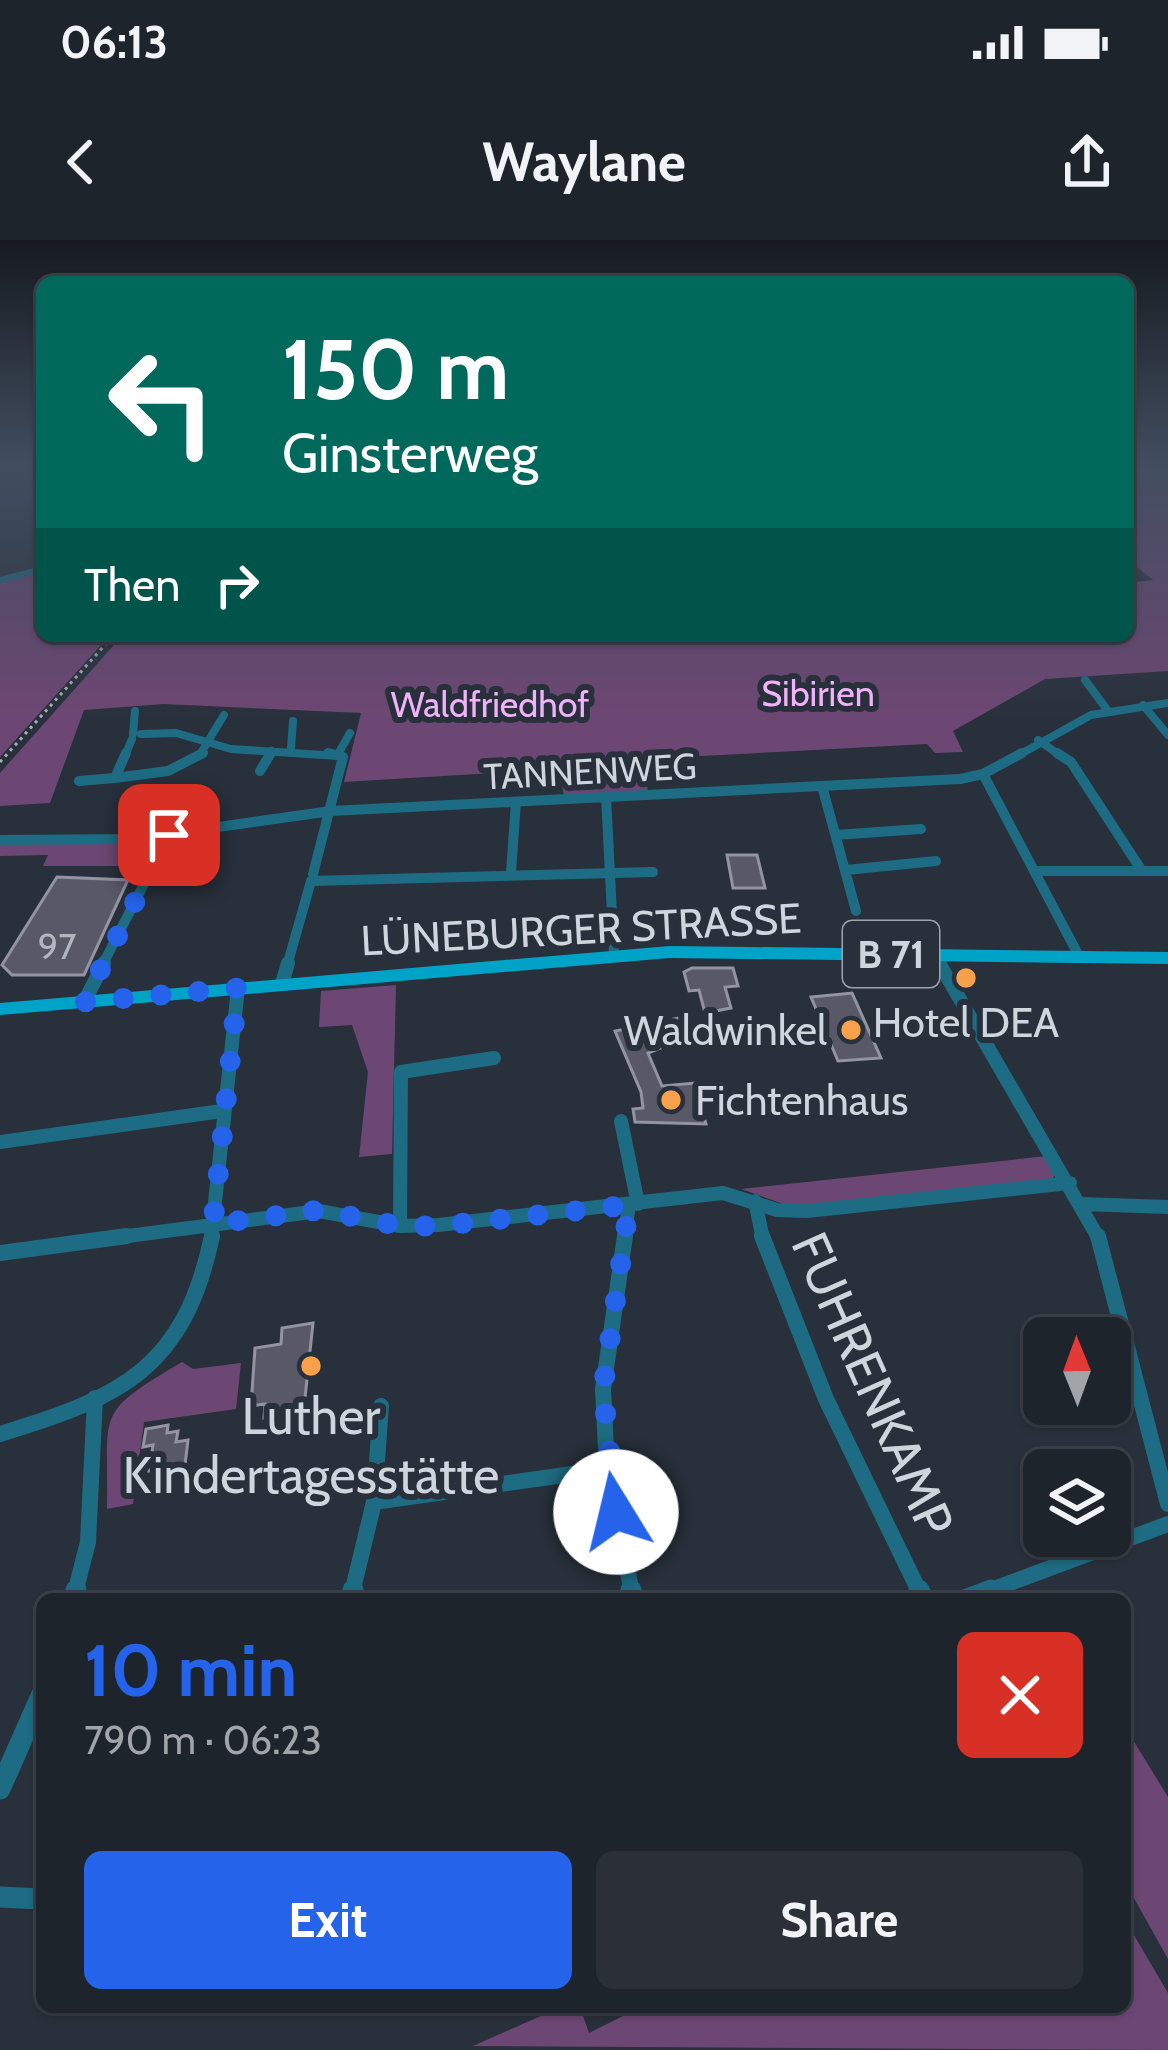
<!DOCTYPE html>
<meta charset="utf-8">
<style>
:root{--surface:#1e242c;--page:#2b3038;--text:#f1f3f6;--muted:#a1a4a9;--line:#3c4148;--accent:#2563eb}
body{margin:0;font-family:Cabin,sans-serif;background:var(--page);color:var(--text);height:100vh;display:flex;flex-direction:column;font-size:45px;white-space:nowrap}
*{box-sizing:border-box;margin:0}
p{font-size:39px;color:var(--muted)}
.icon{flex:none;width:66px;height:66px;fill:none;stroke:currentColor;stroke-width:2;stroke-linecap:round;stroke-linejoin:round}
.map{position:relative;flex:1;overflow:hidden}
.side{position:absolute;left:36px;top:1353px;width:1095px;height:420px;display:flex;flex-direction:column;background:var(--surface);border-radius:18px;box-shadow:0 3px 9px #0004,0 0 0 3px var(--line)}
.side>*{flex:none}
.hud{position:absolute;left:36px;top:36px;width:1098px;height:366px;border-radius:18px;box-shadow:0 3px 9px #0004,0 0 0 3px var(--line);background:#00695c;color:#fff;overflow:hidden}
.needle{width:78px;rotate:359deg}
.fabs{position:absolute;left:1023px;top:1077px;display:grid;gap:24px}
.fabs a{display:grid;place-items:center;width:108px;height:108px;border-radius:18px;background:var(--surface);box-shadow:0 3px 9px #0004,0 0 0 3px var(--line);font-size:60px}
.pin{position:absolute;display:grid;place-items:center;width:102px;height:102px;color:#fff;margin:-51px;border-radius:24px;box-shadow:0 6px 18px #0006}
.me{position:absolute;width:132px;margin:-66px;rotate:351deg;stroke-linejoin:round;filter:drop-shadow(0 0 9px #0008)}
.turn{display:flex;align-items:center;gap:42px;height:252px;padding:0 48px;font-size:54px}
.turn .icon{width:156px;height:156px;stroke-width:2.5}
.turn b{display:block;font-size:84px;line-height:102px}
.then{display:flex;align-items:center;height:114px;padding:0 48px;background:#0003;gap:24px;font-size:45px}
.round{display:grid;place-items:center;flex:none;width:126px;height:126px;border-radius:18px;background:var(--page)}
.headline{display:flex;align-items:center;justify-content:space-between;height:204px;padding:0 48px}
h1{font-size:72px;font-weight:700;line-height:90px;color:var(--accent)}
.button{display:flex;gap:24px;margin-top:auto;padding:24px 48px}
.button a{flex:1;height:138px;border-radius:18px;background:var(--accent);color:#fff;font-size:48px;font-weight:700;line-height:138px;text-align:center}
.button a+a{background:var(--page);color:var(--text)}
.status{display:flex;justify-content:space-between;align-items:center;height:84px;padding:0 60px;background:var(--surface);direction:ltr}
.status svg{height:33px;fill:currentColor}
header{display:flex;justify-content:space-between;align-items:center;height:156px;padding:0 48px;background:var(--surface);font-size:54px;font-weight:700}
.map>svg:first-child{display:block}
.green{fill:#6d4773}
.building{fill:#595866;stroke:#9493a2;stroke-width:3}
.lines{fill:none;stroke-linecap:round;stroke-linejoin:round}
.street-far5{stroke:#1d6c83;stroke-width:6}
.street-far4{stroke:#1d6c83;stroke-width:8}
.street-far3{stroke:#1d6c83;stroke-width:10}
.street-far2{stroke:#1d6c83;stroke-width:14}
.street-far1{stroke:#1d6c83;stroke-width:16}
.street{stroke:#1d6c83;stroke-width:21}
.primary{fill:#00a3c8;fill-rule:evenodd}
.rail{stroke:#a8aeb6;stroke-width:3;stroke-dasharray:3 4.5;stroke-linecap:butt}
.route{stroke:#2563eb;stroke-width:21;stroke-dasharray:0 37.8}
.poi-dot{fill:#f8a04b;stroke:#28303b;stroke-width:4.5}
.labels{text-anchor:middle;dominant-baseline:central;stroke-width:12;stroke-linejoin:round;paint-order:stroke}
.far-park-label{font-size:36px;fill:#f2b2fb;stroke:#28303b}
.far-street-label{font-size:36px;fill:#cfd5dc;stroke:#28303b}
.number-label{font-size:36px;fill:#b2b6be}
.shield{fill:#28303b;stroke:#9da4ac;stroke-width:3}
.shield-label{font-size:39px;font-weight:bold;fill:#cfd5dc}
.street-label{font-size:42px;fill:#cfd5dc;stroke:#28303b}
.poi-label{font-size:42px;fill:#cfd5dc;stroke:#28303b}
.near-street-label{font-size:51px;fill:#cfd5dc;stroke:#28303b}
.near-poi-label{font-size:51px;fill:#cfd5dc;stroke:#28303b}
</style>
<div class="status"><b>06:13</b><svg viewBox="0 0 49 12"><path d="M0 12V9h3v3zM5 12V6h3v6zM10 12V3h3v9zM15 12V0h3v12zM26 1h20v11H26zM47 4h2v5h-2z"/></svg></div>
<header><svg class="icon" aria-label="back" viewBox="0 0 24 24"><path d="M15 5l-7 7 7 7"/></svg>Waylane<svg class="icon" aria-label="share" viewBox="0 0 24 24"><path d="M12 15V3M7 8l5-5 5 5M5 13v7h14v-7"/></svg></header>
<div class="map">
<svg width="1168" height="1810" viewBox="0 0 1168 1810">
<rect width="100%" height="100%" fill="#28303b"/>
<path class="green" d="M1128,226H1168V431L1045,439L953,491L963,512L935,513L927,504L644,519L648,552L564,556L559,529L344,542L361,473L163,464L84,470L50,563L0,566V533L122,396H1128V343L1153,340L1128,320Z
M42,331V396H109L0,517V343Z
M0,603L156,604L144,626H43L48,615L0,616Z
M396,745L392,914L359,917L368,832L352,785L319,787L321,751Z
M1047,916L1056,931L1053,939L795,968L741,949Z
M182,1122L193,1129L241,1123L236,1169L144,1182L133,1264L107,1269C109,1169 93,1175 182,1122Z
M1125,1487L1168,1557V1719L1125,1642Z
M1125,1680L1168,1753V1810L473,1806L561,1767H580L589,1793L641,1767H1125Z"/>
<path class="building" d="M727,615H757L765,648H733Z
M57,637L128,640L84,735H12L2,725Z
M692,728H733L738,746L725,747L731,768L705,773L699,750L689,751L684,732Z
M852,753L881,818L838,821L811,757Z
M679,778L685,798L648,813L662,846L695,843L706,884L635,882L633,869L643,868L641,852L615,791Z
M313,1083L305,1158L297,1160V1173L264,1178L265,1164L251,1166L255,1108L281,1104L282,1088Z
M168,1185L167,1193L178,1191L176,1202L188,1200L185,1225L149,1231L153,1205L143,1207L146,1189Z"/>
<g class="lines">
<path class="street-far5" d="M0,340L42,329"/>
<path class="street-far4" d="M1085,440L1108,471
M1143,465L1168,495
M133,494L135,471
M141,494L176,493L231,509L339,516
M1038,500L1061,516
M291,508L293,481
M338,514L350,493
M125,516L132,499
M199,516L224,475
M269,516L272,511
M1017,516L1091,475L1168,463"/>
<path class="street-far3" d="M126,513L115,538L168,531L203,513
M1057,513L1071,522L1142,631
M260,531L271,513
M983,534L1080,718
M79,541L115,538
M822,546L856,671
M606,556L614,714
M836,595L921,589
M0,600L133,599L331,571L960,539L983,534L1022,513
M846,630L936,621
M1034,631H1168
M511,632L516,562
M313,634L343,517L328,513
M934,715L941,726
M102,726L169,595
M287,726L311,641L653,632"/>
<path class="street-far2" d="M939,723L1099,999
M282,744L288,723
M84,762L104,723
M621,881L638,964
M0,902L222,871
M755,961L763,999
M1081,964L1168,967
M400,986L401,832L494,818
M105,999L319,971L400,986L438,985L723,953L777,970L807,971L1070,943
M211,999L238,748
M624,999L629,965"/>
<path class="street-far1" d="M625,996L603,1149L607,1229L632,1353
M762,996L826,1159L920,1353
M1098,996L1168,1264
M0,1013L127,996
M0,1194C122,1157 184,1129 212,996
M374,1262L381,1166
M75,1353L88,1302L95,1158
M352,1353L374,1262L607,1229
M983,1353L1168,1284"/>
<path class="street" d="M631,1350L633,1359
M919,1350L923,1359
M74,1359L76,1350
M351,1359L353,1350
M967,1359L991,1350
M0,1549L42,1454
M0,1657L42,1659"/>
<path class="primary" d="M670,706L1168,712V724L670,718L0,775V763Z"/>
<path class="rail" d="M0,522L113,396"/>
</g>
<linearGradient id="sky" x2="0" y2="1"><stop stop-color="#161a20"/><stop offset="0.47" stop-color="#424e60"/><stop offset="1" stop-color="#424e60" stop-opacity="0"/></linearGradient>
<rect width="1168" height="480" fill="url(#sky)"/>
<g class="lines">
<path class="route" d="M169,595L84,762L238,748L213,984L319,970L400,986H438L629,965L603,1149L616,1272"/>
</g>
<g class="poi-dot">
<circle cx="966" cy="738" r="12"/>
<circle cx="851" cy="790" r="12"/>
<circle cx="671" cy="860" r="12"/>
<circle cx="311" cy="1126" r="12"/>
</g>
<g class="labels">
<g class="far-park-label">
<text x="818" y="453">Sibirien</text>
<text x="490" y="464">Waldfriedhof</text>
</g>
<g class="far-street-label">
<text transform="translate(590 531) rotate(-3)">TANNENWEG</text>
</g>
<g class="number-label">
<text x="57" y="706">97</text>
</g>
<rect class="shield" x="843" y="681" width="96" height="66" rx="9"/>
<g class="shield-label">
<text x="891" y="714">B 71</text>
</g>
<g class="street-label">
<text transform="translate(581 689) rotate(-3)">LÜNEBURGER STRASSE</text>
</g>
<g class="poi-label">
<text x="966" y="782">Hotel DEA</text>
<text x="827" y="790" text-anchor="end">Waldwinkel</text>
<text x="695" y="860" text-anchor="start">Fichtenhaus</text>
</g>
<g class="near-street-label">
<text transform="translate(873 1144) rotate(66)">FUHRENKAMP</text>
</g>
<g class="near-poi-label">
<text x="311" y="1176">Luther<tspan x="311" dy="59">Kindertagesstätte</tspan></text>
</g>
</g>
</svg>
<div class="fabs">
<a><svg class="needle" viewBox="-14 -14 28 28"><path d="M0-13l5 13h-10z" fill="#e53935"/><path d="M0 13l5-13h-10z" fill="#a1a4a9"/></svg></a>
<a><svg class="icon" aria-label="layers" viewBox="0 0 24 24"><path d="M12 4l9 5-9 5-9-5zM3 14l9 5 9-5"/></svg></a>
</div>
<div class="pin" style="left:169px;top:595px;background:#d93025"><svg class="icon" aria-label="arrive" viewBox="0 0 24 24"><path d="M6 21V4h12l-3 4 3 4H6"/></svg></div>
<svg class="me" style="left:616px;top:1272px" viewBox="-20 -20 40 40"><circle r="19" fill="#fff"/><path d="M0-13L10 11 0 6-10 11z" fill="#2563eb"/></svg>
<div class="hud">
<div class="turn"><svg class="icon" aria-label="left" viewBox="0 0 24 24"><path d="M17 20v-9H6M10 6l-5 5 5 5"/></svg><div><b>150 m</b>Ginsterweg</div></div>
<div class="then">Then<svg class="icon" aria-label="right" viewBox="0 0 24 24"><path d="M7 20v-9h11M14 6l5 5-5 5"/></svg></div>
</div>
<section class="side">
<div class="headline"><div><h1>10 min</h1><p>790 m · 06:23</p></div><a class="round" style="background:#d93025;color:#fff"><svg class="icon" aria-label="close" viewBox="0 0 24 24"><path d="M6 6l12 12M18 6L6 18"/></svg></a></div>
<div class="button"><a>Exit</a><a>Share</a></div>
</section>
</div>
